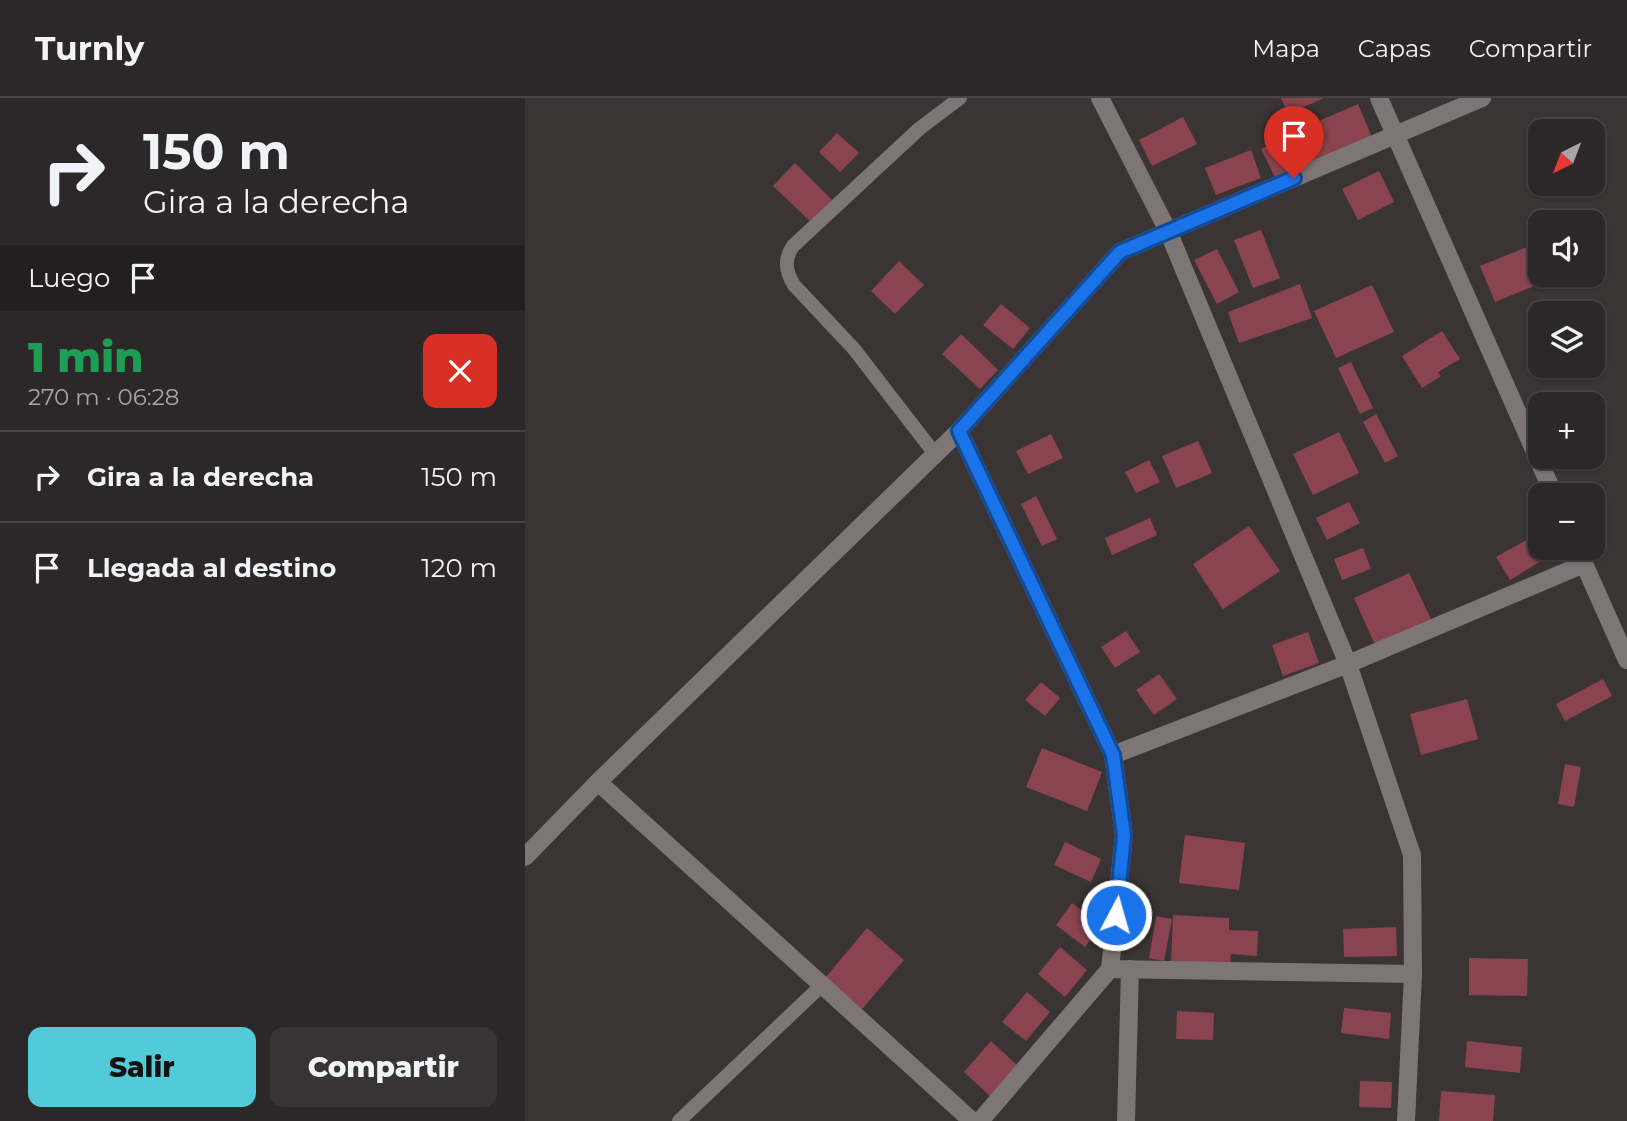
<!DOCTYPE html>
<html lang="es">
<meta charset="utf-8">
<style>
:root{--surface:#2c2728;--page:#383334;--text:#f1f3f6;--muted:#a6a5a8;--line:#484445;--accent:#52cbd8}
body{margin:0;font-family:Montserrat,sans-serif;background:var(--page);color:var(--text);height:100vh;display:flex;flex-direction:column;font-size:26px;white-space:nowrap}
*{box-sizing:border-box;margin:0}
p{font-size:23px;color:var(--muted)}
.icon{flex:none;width:38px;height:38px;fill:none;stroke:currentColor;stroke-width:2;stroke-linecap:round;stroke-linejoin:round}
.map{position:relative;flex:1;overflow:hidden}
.panel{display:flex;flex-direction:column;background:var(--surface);width:525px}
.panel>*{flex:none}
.guide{background:#2c2728;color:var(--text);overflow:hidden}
.needle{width:46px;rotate:222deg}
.buttons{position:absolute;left:1003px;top:21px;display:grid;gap:14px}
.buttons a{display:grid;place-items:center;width:77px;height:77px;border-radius:14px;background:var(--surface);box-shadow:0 2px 5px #0004,0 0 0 2px var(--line);font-size:35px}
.pin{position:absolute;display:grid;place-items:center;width:60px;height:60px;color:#fff;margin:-72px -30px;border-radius:50% 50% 50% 0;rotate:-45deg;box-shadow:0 0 7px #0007}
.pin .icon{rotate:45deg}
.me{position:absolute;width:77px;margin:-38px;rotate:6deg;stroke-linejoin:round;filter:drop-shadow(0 0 5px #0008)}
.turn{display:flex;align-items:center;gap:24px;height:147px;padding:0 28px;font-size:32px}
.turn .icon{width:91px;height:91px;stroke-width:2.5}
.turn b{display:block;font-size:49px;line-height:60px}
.then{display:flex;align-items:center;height:66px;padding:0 28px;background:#0003;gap:14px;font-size:26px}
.round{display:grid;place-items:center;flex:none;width:74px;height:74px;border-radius:14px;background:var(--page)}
.overview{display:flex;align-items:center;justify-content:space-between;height:119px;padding:0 28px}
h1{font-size:42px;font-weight:800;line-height:52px;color:#1e9e55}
.cta{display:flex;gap:14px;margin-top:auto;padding:14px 28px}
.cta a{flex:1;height:80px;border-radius:14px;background:var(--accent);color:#111;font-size:28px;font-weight:800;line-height:80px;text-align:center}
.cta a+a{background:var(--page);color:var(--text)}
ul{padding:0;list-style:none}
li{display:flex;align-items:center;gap:21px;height:91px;padding:0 28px;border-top:2px solid var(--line)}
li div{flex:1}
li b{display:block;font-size:26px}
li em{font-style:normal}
header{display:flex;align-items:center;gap:42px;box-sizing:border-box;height:98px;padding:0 35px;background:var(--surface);border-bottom:2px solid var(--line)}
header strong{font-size:33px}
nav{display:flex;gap:38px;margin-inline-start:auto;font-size:24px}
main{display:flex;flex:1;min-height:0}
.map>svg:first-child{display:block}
.building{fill:#8a444f}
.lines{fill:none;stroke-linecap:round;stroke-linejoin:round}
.service{stroke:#7d7576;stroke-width:14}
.minor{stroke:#7d7576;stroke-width:18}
.route-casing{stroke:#114b97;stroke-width:18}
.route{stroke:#1a73e8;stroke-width:12}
</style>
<header>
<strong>Turnly</strong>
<nav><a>Mapa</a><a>Capas</a><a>Compartir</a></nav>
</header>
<main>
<section class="panel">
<div class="guide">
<div class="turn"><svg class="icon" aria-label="right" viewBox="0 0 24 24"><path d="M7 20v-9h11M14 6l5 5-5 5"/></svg><div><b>150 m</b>Gira a la derecha</div></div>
<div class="then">Luego<svg class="icon" aria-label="arrive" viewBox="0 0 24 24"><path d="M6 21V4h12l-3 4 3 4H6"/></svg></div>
</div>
<div class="overview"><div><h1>1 min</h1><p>270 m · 06:28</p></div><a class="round" style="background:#d93025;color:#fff"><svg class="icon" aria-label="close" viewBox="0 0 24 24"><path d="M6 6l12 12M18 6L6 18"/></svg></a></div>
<ul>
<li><svg class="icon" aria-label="right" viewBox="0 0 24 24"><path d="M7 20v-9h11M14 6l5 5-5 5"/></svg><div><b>Gira a la derecha</b></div><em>150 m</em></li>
<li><svg class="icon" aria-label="arrive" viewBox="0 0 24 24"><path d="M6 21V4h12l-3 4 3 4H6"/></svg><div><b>Llegada al destino</b></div><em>120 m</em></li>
</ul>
<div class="cta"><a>Salir</a><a>Compartir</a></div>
</section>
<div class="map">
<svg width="1102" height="1023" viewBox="0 0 1102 1023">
<rect width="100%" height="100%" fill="#3b3435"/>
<path class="building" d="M756,0H799L763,16Z
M833,6L848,42L775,74L759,38Z
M658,19L672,46L627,68L614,42Z
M312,35L334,55L315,74L294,54Z
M752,43L768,74L752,83L736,51Z
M726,52L736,80L691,97L680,70Z
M270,65L307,102L286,124L248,88Z
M854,73L869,104L833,122L817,91Z
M736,132L755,180L728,190L709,142Z
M1007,147L1015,167V177H1019L1021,183L970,204L955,168Z
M692,151L714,194L692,206L669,162Z
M374,163L399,187L370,216L346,193Z
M775,186L787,220L714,245L703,214Z
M847,187L869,234L811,260L789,213Z
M476,206L505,230L488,251L458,227Z
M917,233L935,261L913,274L916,278L897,290L877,258Z
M436,236L473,272L455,291L417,256Z
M826,264L848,310L835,316L813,270Z
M851,316L873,358L860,365L838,324Z
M814,334L834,375L788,397L768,356Z
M526,336L538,360L503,376L491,353Z
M673,343L687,375L651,390L637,358Z
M624,362L635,384L611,395L600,374Z
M511,398L532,441L517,448L496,406Z
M824,404L835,425L802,442L791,420Z
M625,420L632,437L587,457L580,440Z
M724,428L755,473L698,511L668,466Z
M1003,441L1016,463L985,482L971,459Z
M838,450L846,471L817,482L809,461Z
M884,475L906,521L850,547L829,500Z
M601,533L615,554L590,570L576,549Z
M783,534L794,565L758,578L747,547Z
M634,576L652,601L629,617L611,592Z
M1078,581L1087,598L1040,623L1031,606Z
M516,584L535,600L520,618L500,602Z
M942,601L953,641L896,657L885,616Z
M517,650L577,674L562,713L501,689Z
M1040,666L1056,669L1049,709L1033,706Z
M660,737L720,745L714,792L654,785Z
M540,744L576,761L566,784L529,767Z
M547,805L577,827L560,849L531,827Z
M648,817L704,820V832L733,833L732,858L706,856L705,869L646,866Z
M631,818L647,821L639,863L624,860Z
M871,829L872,858L819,859L818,831Z
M342,830L379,862L337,911L300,880Z
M535,849L562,872L540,899L513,876Z
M944,860L1003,861L1002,898L944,897Z
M502,894L525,914L501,943L477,924Z
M819,910L866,915L864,941L816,935Z
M652,913L689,915L688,942L651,941Z
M466,943L492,967L465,998L439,974Z
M942,943L997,949L995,975L940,969Z
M835,983L867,984L866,1010L834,1009Z
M916,993L970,997L968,1023H914Z"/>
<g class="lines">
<path class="service" d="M410,356L329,251L269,187C260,173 259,161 268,148L394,31L435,0
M154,1023L297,887"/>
<path class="minor" d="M575,0L643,133L823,566L887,757L888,876L881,1023
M854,0L1029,397
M434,333L588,657L599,737L585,871
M1052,450L1102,562
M588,657L823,566L1059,466
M73,684L447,1023
M0,759L73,684L434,333L595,154L957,0
M455,1023L585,871L888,876
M601,1023L605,871"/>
</g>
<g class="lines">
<g class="route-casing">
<path id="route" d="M591,817L599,737L588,657L434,333L595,154L769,80"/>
</g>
<use href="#route" class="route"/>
</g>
</svg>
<div class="buttons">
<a><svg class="needle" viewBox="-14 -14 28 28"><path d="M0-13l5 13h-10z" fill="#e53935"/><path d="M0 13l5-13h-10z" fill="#a6a5a8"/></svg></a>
<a><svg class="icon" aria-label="sound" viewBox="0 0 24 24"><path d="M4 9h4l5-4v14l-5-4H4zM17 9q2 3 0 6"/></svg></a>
<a><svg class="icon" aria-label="layers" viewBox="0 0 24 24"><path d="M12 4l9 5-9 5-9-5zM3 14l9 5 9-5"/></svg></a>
<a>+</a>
<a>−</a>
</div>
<div class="pin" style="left:769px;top:80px;background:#d93025"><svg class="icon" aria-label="arrive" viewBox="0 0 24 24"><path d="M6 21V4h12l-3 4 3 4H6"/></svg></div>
<svg class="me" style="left:591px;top:817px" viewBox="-20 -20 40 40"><circle r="17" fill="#1a73e8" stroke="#fff" stroke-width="3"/><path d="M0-11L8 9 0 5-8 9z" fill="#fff"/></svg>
</div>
</main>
